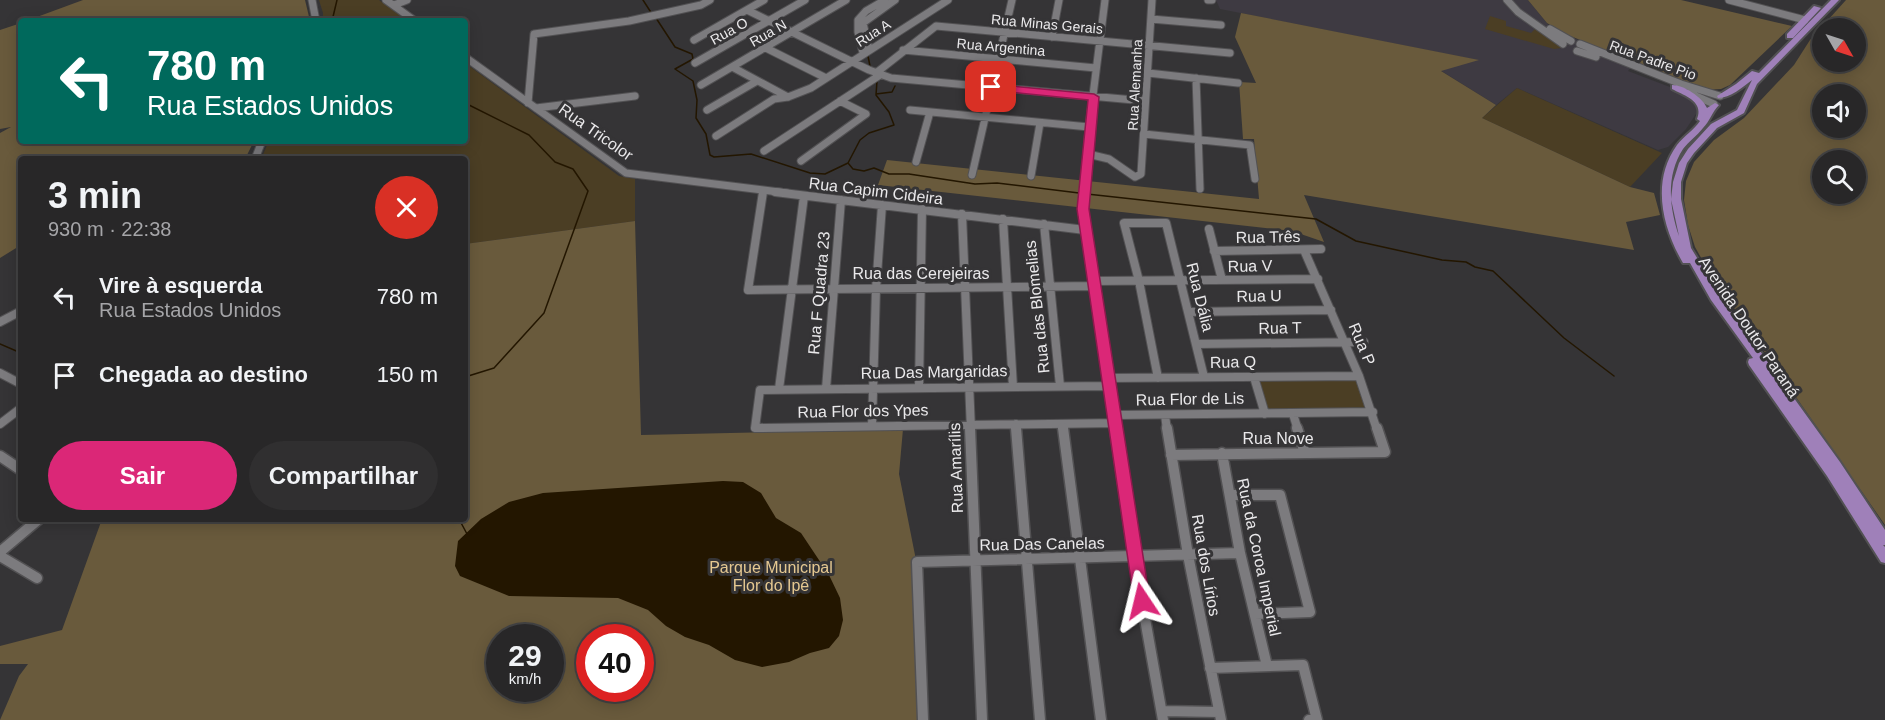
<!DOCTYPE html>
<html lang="pt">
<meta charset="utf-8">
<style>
:root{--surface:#282728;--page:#302f30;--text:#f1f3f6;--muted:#a5a5a8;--line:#444445;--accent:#db2777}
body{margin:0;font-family:Helvetica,sans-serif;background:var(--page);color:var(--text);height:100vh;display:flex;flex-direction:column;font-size:22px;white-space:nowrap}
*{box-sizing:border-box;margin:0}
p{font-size:20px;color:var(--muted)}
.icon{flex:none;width:33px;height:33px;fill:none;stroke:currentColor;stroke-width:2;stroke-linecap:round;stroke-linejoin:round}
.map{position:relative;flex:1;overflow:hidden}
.details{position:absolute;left:18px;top:156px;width:450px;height:366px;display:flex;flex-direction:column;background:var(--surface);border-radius:6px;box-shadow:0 3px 15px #0003,0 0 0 2px var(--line)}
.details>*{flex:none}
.hud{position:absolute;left:18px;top:18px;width:450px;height:126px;border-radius:6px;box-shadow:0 3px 15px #0003,0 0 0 2px var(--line);background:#00695c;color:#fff;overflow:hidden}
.needle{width:39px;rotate:129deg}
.buttons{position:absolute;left:1812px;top:18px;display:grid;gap:12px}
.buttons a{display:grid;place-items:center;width:54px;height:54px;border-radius:50%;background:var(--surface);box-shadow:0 3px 15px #0003,0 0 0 2px var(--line);font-size:30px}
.speed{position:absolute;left:486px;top:624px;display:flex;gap:12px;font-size:30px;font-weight:700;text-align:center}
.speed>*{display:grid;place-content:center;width:78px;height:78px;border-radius:50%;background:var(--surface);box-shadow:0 3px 15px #0003,0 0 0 2px var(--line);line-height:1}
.speed small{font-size:15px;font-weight:400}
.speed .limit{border:9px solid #d22;background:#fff;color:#111}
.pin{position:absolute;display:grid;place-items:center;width:51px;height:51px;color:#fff;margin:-26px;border-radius:12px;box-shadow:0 3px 9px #0006}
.me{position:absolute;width:66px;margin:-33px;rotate:350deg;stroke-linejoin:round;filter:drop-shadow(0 0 4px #0008)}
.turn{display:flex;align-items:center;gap:21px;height:126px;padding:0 30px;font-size:27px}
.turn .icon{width:78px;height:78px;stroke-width:2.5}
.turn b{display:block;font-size:42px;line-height:51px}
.round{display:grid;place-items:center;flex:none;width:63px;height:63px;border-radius:32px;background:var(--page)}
.overview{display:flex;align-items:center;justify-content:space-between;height:102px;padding:0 30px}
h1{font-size:36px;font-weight:700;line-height:45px}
.button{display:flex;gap:12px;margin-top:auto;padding:12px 30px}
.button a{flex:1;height:69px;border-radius:36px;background:var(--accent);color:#fff;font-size:24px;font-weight:700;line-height:69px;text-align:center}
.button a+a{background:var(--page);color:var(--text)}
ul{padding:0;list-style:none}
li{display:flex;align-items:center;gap:18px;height:78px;padding:0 30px}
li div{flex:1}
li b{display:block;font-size:22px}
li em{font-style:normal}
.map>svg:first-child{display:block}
.built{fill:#3e3a42}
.green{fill:#4b3e24}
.forest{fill:#695a3c;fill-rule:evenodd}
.water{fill:#231600}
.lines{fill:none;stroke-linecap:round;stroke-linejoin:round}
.stream{stroke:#231600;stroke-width:1.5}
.minor-far2-casing{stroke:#525153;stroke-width:9}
.minor-far1-casing{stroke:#525153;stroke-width:10}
.minor-casing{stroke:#525153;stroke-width:13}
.major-casing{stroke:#525153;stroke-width:4}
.minor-far2{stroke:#7c7b7e;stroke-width:7}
.minor-far1{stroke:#7c7b7e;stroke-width:8}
.minor{stroke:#7c7b7e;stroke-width:10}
.major{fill:#9f80b9;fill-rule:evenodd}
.route{fill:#db2777;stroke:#8e194d;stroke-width:1.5}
.labels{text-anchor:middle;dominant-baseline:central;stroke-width:6;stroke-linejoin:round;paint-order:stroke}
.far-street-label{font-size:14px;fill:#eae9eb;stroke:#353436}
.street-label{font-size:16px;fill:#eae9eb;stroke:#353436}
.park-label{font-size:16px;fill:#e5c891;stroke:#353436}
</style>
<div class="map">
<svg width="1885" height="720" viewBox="0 0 1885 720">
<rect width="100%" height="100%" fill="#353436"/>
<path class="built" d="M1216,0H1528L1551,28L1634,64L1628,71L1683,92L1695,102L1698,111L1686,129L1668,147L1658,150L1517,88L1496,105L1440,70L1477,60L1220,9Z"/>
<path class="green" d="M319,0H379L408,21H323V13Z
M1490,16L1506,21V26L1531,33L1538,26L1560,45L1561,48L1554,49L1485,29Z
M465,63L619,176L635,179V221L465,244V159H261L269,141H465Z
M1517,88L1662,153L1630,187L1482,118Z
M1358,377L1370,410L1265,411L1256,379Z"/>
<path class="forest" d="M83,0H305L310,21H26Z
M1528,0H1681L1792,26L1730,85L1721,89L1704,90L1563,33L1547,23Z
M1846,0H1885V525L1709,272L1695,247L1688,225L1684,200L1686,181L1694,162L1714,140L1744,118L1794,65L1810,40ZM1856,28V62H1822V28ZM1856,94V128H1822V94ZM1856,160V194H1822V160Z
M1241,13L1479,60L1441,71L1496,105L1482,118L1630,187L1654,193L1660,215L1626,222L1634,250L1304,195L1324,242L1292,231L878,185L887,160L1259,199L1254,139H1243L1239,82L1256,83L1235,37Z
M21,23V141H254L245,159H21V245L0,258V133L11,127L0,129V30Z
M635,221L641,435L903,429L899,474L915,555L920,720H0L19,676L28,664H0V646L62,630L102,519H465V244ZM500,638H550V688H500ZM590,638H640V688H590Z"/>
<path class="water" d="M723,481L743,482L761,493L776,518L801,533L829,575L840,598L843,620L839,636L829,648L810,653L789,662L762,667L735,660L709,645L685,637L666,626L648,610L618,598L509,596L460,576L455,566L458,541L481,519L509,502L543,493Z"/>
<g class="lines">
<path class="stream" d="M643,0L652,14
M656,18L675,47L692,54L693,59L675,69L693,81L697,100L696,118L706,134L710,155L714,157L751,154L810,173L825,174L848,163L860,140L869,133L894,125L889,112L876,95L877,81
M332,21L337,0
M868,56L870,66
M876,94L892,92L895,86
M465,103L529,135L555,162L573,169L588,191L544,313L494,368L465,377
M848,163L853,169L864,171L874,168L889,174H909L975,184L997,183L1079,193
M1087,194L1316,219L1356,241L1442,260L1466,262L1475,267L1493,271L1564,338L1614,376
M0,344L21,353
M459,519L467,534"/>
<g class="minor-far2-casing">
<path id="minor-far2" d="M312,0L316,21
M386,0L415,21
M1208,0H1212
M1507,0L1518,12L1563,44
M1729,0L1805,20
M394,5L407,0
M747,10L869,70L891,78L1145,101
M1151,19L1221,25
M1550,29L1571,41
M1052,37L1059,0
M694,40L764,0
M1580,44L1681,84L1720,96
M766,48L826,78
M869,49L863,23L895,0
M903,50L1096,68
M1577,51L1596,57
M863,53L858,32V20L866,11L885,0
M465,57L626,173L787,193
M695,63L805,0
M734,68L788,97
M876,73L936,26L1230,53
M1148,73L1238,83
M1196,78L1200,189
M701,85L846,0
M1689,93L1714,104
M528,103L534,34L629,21L701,5L710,0
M536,108L635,96
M707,110L757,81
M910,110L1089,127
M1144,134L1250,145L1255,179
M716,136L774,99L788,97L811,88L948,0
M764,151L880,75
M1088,154L1109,159L1135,177L1141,174L1152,0
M255,159L262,141
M801,161L866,114L840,101
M916,162L930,112
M972,175L1012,0
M1031,176L1040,123
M1084,193L1089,127L1105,0"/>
</g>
<g class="minor-far1-casing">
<path id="minor-far1" d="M763,192L748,290L1094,286
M775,192L1085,230
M1084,192L1083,209L1115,430
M962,214L971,430
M1003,219L1013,387
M1044,224L1060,386
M1209,229L1222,280
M1304,250L1359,376L1377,430
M1214,251L1321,249
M1094,281L1318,279
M1188,312L1331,310
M0,322L21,311
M1197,344L1364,342
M0,373L21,384
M1254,377L1265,414
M1107,378L1359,376
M1158,378L1139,281L1124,223H1166L1204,377
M1108,386L760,390L755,428L1116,423
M919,388L922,209
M779,389L804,196
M826,389L841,200
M1293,414L1298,430
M1115,415L1373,412
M1165,415L1167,430
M0,424L21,408
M1016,424V430
M1062,424L1063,430
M872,426L876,289L882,205"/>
</g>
<g class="minor-casing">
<path id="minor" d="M970,428L982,720
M1016,428L1040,720
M1063,428L1101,720
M1115,428L1134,557L1163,720
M1167,428L1188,555L1221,720
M1297,428L1305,453
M1222,453L1240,553L1267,666
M1171,455L1385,452L1377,428
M0,456L21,470
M1230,495H1280L1310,612L1255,614
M0,552L39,519
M0,556L37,578
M1210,668L1303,665L1317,720H1309
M1162,711L1219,712
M923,720L917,562L1240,553"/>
</g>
<g class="major-casing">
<path id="major" d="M1831,0H1839L1757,84L1744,113L1717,128L1694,153L1687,163L1681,182V199L1691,248L1719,294L1840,462L1885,530V545H1883L1885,547V563L1881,562L1827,476L1749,365L1748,362L1749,359L1753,358L1711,300L1690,263H1683C1662,227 1651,181 1677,145C1684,136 1694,130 1700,121L1697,119C1704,101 1685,96 1672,89V85C1684,85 1702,97 1707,108L1715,103L1719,105C1712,112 1710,121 1703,128C1697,136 1689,141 1683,149C1666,175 1669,207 1679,236L1671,199L1673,182L1679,163L1688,149L1711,124L1737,110L1752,80C1743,87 1730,98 1718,98L1717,96L1736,84L1752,71L1759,73Z
M1814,6L1821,8L1793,38H1787V34Z"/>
</g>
<use href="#minor-far2" class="minor-far2"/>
<use href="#minor-far1" class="minor-far1"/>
<use href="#minor" class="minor"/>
<use href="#major" class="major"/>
</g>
<path class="route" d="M991,84L1094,94L1099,97L1089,209L1150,601L1148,606L1142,608L1136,606L1134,601L1077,209L1088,100L988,90L986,87Z"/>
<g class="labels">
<g class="far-street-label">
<text transform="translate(1047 24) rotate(5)">Rua Minas Gerais</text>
<text transform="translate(729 31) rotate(-29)">Rua O</text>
<text transform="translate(768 33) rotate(-30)">Rua N</text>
<text transform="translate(873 33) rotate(-33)">Rua A</text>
<text transform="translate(1001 47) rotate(5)">Rua Argentina</text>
<text transform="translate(1653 60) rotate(20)">Rua Padre Pio</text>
<text transform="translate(1135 85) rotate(-87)">Rua Alemanha</text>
</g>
<g class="street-label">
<text transform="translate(596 132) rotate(35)">Rua Tricolor</text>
<text transform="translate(876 191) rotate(7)">Rua Capim Cideira</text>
<text transform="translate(1268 237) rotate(-1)">Rua Três</text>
<text transform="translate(1250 266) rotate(-1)">Rua V</text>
<text x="921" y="273">Rua das Cerejeiras</text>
<text transform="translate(819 293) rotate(-85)">Rua F Quadra 23</text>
<text transform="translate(1259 296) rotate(-1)">Rua U</text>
<text transform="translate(1200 297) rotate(76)">Rua Dália</text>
<text transform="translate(1037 307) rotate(-96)">Rua das Blomelias</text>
<text transform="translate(1749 327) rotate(56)">Avenida Doutor Paraná</text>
<text transform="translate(1280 328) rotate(-1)">Rua T</text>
<text transform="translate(1362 344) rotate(67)">Rua P</text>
<text transform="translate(1233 362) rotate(-1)">Rua Q</text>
<text transform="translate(934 372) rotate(-1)">Rua Das Margaridas</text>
<text transform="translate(1190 399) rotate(-1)">Rua Flor de Lis</text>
<text transform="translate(863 411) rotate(-1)">Rua Flor dos Ypes</text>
<text x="1278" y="438">Rua Nove</text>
<text transform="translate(956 468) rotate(-92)">Rua Amarílis</text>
<text transform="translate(1042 544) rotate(-1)">Rua Das Canelas</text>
<text transform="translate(1259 557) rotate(78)">Rua da Coroa Imperial</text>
<text transform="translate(1206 565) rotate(80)">Rua dos Lírios</text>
</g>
<g class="park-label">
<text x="771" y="567">Parque Municipal<tspan x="771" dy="18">Flor do Ipê</tspan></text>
</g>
</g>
</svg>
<div class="buttons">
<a><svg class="needle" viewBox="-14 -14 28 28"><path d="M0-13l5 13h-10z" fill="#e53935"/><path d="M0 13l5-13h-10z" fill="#a5a5a8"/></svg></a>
<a><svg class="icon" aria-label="sound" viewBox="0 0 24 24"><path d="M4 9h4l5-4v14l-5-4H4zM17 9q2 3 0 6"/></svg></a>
<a><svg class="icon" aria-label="search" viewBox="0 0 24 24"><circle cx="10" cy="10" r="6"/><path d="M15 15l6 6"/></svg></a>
</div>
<div class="speed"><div>29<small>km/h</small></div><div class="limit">40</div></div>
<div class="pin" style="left:991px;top:87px;background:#d93025"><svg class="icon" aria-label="arrive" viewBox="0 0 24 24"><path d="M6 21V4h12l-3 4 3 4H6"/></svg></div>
<svg class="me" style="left:1142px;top:601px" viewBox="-20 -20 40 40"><path d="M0-17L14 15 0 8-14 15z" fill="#db2777" stroke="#fff" stroke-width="4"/></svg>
<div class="hud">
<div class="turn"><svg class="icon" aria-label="left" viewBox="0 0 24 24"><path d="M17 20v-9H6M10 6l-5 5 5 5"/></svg><div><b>780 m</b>Rua Estados Unidos</div></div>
</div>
<section class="details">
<div class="overview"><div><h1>3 min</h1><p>930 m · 22:38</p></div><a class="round" style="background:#d93025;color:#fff"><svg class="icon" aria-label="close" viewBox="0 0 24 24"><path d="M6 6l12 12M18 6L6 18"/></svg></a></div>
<ul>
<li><svg class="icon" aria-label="left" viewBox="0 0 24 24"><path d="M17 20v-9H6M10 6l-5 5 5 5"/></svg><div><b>Vire à esquerda</b><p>Rua Estados Unidos</p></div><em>780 m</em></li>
<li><svg class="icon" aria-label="arrive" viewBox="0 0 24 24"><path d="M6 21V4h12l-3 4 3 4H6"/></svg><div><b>Chegada ao destino</b></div><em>150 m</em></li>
</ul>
<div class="button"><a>Sair</a><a>Compartilhar</a></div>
</section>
</div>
